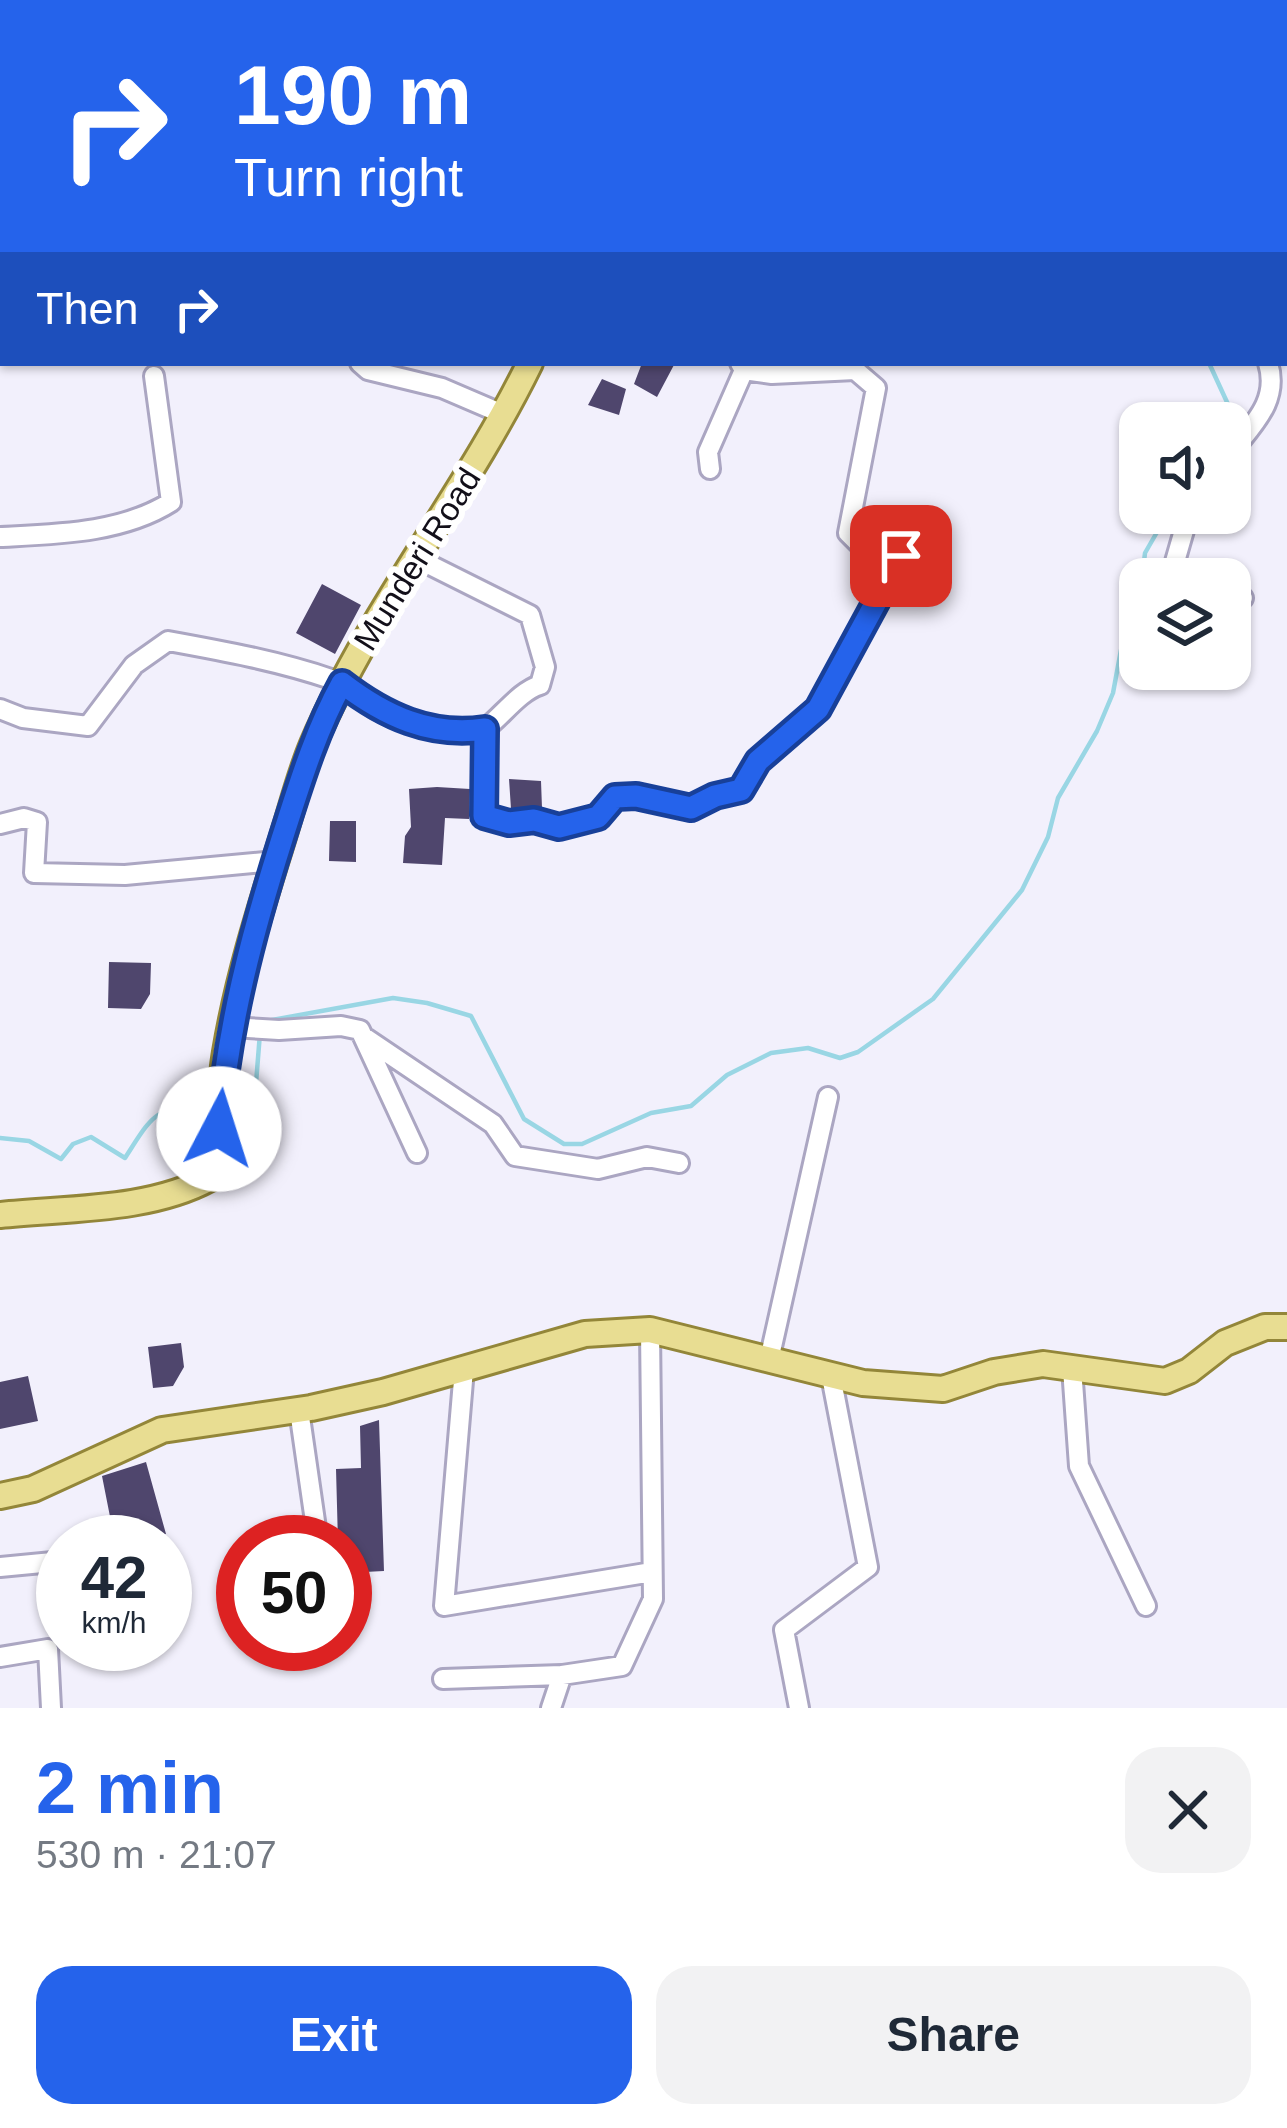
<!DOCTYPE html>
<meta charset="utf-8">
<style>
:root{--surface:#fff;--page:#f2f2f3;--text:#1f2937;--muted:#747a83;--accent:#2563eb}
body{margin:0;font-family:Arial,sans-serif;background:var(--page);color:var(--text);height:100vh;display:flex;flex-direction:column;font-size:45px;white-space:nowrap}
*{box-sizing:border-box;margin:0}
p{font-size:39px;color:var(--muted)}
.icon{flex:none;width:66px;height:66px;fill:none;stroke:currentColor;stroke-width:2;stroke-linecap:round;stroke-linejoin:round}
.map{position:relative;height:1708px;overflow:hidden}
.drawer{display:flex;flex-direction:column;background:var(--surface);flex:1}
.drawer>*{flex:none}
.banner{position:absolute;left:0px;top:0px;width:1287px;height:366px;box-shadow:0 3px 9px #0004;background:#2563eb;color:#fff;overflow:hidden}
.controls{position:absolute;left:1119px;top:402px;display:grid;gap:24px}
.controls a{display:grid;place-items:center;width:132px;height:132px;border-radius:24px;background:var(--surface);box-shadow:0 3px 9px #0004;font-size:60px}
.speed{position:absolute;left:36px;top:1515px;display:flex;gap:24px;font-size:60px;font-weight:700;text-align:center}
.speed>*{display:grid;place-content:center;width:156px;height:156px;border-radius:50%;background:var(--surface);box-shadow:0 3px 9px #0004;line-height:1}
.speed small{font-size:30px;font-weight:400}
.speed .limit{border:18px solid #d22;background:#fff;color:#111}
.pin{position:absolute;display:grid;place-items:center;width:102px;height:102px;color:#fff;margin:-51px;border-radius:24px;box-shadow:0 6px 18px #0006}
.me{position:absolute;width:132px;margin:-66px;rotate:5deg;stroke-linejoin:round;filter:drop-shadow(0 0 9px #0008)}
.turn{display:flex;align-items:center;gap:42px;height:252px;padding:0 36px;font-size:54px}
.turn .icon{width:156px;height:156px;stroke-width:2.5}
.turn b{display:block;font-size:84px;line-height:102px}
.then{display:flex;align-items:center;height:114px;padding:0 36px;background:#0003;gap:24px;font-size:45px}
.round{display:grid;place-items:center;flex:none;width:126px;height:126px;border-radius:36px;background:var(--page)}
.overview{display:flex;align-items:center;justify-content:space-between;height:204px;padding:0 36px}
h1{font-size:72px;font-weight:600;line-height:90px;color:var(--accent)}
.cta{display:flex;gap:24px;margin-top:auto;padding:24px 36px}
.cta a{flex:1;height:138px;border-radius:36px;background:var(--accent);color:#fff;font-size:48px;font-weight:600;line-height:138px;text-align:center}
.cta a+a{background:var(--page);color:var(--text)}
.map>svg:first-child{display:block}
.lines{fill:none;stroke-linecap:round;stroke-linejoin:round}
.stream{stroke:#99d6e4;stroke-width:4.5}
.building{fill:#4f466d}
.minor-casing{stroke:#aba6c2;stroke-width:24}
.major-casing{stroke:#938639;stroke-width:30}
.minor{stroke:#fff;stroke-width:18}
.major{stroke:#e8dd92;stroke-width:24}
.route-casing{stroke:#184099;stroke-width:30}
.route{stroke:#2563eb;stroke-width:21}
.labels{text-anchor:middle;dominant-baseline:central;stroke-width:12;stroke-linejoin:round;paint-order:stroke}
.street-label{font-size:33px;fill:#120f19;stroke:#fff}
</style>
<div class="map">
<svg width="1287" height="1708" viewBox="0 0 1287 1708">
<rect width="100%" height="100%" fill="#f2f0fc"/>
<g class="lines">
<path class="stream" d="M1284,86L1287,84
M1209,363L1232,413L1223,423
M1142,579L1145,553L1168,513
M261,1022L393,998L427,1003L471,1016L524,1119L564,1144H582L651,1113L691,1106L727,1075L771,1053L808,1048L840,1058L858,1052L933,999L1022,890L1048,837L1058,798L1097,731L1113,693L1121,650L1140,601
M227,1116L253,1121L260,1033
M0,1138L29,1141L61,1159L73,1144L91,1137L125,1158C151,1118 157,1100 210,1112"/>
</g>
<path class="building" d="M642,363H675L657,397L634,384Z
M602,379L626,389L619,415L588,405Z
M322,584L361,605L335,654L296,633Z
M509,779L541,781L542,808L511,809Z
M437,787L470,789L469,819L445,818L442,865L403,863L405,836L411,827L409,789Z
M330,821H356V862L329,861Z
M109,962L151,963L150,994L141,1009L108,1008Z
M181,1343L184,1367L173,1386L153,1388L148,1347Z
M28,1376L38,1421L0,1429V1382Z
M379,1420L384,1571L345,1573V1542H338L336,1469L361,1468L360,1426Z
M146,1462L166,1534L115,1542L102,1476Z"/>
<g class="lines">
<g class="minor-casing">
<path id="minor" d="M60,0L63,3
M312,0V3
M706,0L713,3
M785,0L788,3
M1275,0V3
M1193,3V0
M1284,41L1287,53
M1284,118L1287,116
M0,224L3,223
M360,363L368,370L442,388L505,415
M1230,454C1251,426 1280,402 1268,363
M710,469L708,452L744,370
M0,537C58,534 122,533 171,502L154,376
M418,559L530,615L545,667L540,685C520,691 503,715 485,729L484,816L509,823L534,820L559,827L598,817L615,797L636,796L690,809L715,796L741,790L758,761L818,709L901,556L860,545L848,533L876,388L855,370L772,374L744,370L740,363
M1170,579L1189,513
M1230,595L1243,598
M0,709L23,718L88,726L134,665L168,641C223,651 278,661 331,679C349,686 361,701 377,710C410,728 450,734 485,729
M0,824L24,818L37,822L34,873L125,875L275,861
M231,1027L279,1030L341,1026L360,1030L417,1153
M364,1037L493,1124L515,1156L598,1169L647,1157L679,1163
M769,1360L828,1097
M1072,1368L1079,1466L1146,1606
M464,1369L444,1606L652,1572
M299,1410L318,1542
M0,1567L63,1561
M0,1657L48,1649L51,1708
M443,1679L562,1675
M551,1708L562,1675L622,1666L653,1599L650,1330
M799,1708L784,1630L868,1567L831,1376"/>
</g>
<g class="major-casing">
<path id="major" d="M747,3L748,0
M0,1215C68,1208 150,1211 210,1178C220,1136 219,1094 226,1052C238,979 260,910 282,840C292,808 300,775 313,744C371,609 466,494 530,363
M0,1496L33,1489L162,1430L311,1408L383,1392L585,1334L650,1330L863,1383L943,1389L994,1372L1043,1364L1165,1381L1189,1371L1225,1343L1265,1327H1287"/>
</g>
<use href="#minor" class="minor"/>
<use href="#major" class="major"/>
</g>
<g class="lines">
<g class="route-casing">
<path id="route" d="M219,1129C228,1026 251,937 282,839C299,786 315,732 342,683C385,716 430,737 485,729L484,816L509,823L534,820L559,827L598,817L615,797L636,796L691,808L715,796L741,790L758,761L818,709L901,556"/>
</g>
<use href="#route" class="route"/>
</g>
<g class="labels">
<g class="street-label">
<text transform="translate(417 559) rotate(-58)">Munderi Road</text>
</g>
</g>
</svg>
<div class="controls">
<a><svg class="icon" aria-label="sound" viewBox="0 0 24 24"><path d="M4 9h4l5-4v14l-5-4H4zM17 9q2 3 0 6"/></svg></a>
<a><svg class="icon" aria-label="layers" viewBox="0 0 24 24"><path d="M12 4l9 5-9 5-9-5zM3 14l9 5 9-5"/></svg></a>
</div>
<div class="speed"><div>42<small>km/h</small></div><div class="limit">50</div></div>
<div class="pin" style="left:901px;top:556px;background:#d93025"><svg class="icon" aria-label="arrive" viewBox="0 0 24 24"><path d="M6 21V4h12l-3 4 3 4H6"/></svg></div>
<svg class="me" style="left:219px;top:1129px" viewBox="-20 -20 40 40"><circle r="19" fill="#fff"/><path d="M0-13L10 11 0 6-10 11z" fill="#2563eb"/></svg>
<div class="banner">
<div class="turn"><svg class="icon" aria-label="right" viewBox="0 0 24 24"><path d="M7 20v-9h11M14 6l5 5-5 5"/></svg><div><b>190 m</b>Turn right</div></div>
<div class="then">Then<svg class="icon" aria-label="right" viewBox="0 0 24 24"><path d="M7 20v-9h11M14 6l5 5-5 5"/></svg></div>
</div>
</div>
<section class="drawer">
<div class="overview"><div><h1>2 min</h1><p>530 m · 21:07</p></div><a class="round"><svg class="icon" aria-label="close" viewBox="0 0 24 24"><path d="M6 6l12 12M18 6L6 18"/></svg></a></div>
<div class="cta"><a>Exit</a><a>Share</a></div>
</section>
